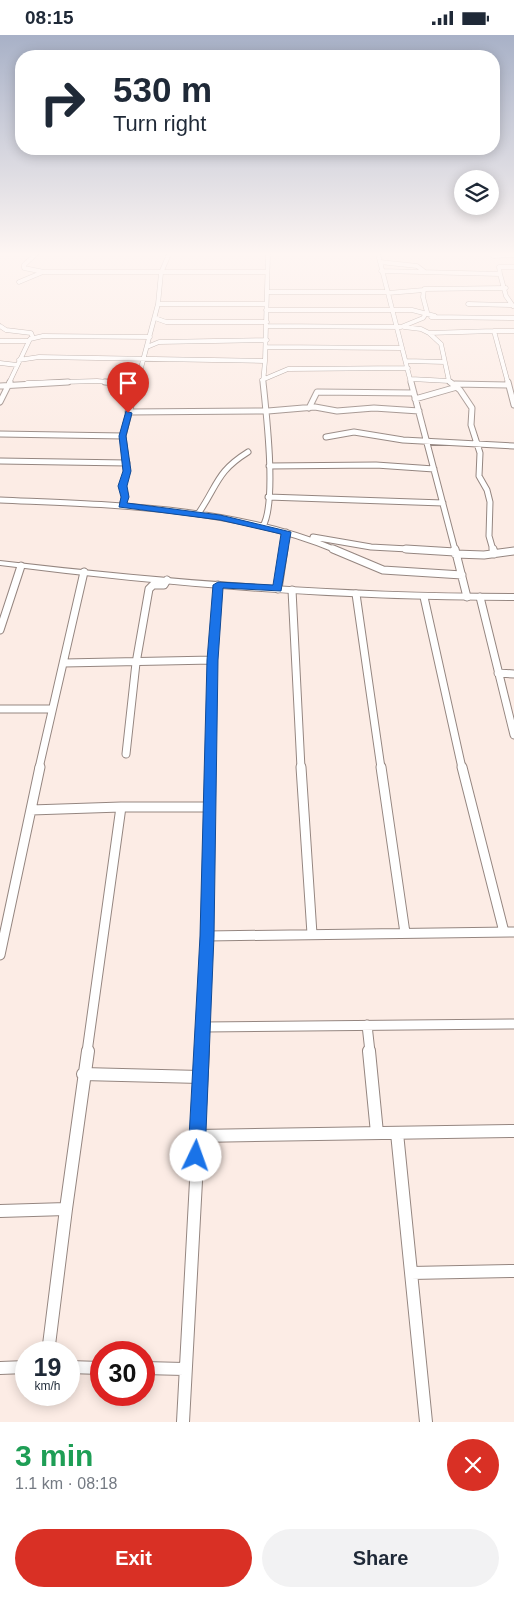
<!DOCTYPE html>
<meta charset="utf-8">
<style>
:root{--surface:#fff;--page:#f2f2f3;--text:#1f2937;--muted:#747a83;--accent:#d93025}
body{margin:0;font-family:Arial,sans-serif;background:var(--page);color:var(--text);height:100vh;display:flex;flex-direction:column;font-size:19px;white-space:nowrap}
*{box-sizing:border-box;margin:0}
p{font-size:16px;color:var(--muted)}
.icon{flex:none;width:28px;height:28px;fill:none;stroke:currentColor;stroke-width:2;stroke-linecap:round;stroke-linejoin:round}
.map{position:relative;height:1387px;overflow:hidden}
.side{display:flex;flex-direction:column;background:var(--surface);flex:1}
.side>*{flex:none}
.guide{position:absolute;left:15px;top:15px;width:485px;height:105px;border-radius:20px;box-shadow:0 2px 12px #0003;background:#fff;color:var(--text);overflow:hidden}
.buttons{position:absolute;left:454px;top:135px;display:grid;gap:10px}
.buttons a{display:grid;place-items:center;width:45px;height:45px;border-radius:50%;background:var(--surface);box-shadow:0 2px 12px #0003;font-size:25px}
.speed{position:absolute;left:15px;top:1306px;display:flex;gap:10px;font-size:25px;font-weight:700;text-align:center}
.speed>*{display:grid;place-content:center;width:65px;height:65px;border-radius:50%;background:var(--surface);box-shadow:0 2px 12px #0003;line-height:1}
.speed small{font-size:12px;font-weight:400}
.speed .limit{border:8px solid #d22;background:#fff;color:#111}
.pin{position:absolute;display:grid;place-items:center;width:42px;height:42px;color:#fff;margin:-51px -21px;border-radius:50% 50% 50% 0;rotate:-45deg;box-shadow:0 0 5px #0007}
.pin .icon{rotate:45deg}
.me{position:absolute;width:55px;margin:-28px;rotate:3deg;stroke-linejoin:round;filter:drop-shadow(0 0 4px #0008)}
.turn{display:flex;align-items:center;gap:18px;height:105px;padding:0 15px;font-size:22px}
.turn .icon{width:65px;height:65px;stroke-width:2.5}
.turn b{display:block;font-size:35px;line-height:42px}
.round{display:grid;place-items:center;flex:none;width:52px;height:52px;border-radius:26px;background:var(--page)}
.head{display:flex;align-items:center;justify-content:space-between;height:85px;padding:0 15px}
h1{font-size:30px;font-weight:600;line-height:38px;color:#1e9e55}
.button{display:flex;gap:10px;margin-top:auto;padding:10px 15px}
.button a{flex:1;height:58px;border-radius:30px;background:var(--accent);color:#fff;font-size:20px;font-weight:600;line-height:58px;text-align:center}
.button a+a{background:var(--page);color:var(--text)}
.status{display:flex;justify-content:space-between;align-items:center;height:35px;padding:0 25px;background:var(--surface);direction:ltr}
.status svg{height:14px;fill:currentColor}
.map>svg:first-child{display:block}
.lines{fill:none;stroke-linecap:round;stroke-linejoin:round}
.minor-far4-casing{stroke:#958680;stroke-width:5}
.minor-far3-casing{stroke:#958680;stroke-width:7}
.minor-far2-casing{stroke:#958680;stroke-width:9}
.minor-far1-casing{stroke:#958680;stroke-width:11}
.minor-casing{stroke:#958680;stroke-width:14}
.tertiary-casing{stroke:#958680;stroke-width:2}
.minor-far4{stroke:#fff;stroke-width:4}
.minor-far3{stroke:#fff;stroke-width:5}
.minor-far2{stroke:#fff;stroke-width:7}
.minor-far1{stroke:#fff;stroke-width:9}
.minor{stroke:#fff;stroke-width:12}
.tertiary{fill:#fff;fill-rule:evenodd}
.route{fill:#1a73e8;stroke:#114b97}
</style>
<div class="status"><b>08:15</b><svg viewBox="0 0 49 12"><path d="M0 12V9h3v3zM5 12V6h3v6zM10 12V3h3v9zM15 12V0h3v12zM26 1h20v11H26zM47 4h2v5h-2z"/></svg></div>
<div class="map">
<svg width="514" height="1387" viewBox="0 0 514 1387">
<rect width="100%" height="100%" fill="#fcece5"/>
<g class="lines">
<g class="minor-far4-casing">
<path id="minor-far4" d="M36,219L24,230V233L44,237H267
M378,219L411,348
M493,221L514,220
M380,227L417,231L425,237
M381,236L500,239L499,232H514
M500,239L506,261L513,271
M19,247L43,237
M267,257H387
M388,258L424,255
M158,269H266
M468,269L511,270
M266,275H412L435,281
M431,282L514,283
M155,283L166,287H267
M0,291L6,295L31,298L33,303
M267,291L401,292L423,283L427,277L423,262L424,254L506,253
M404,292L421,294L429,298L494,296
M0,306H28
M147,312L159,307L267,305
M266,312L402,313
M19,325L39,322L265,326L268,219
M406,326L445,327
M0,328L17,330
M411,344L449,346L441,309L429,298
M262,345L288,334L408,333
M449,346L452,348
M9,348L30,304L43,301L150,302
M27,348L97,346L118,348
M137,348L158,269L161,238L169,219
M263,348L265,326
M508,348L494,296H514"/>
</g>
<g class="minor-far3-casing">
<path id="minor-far3" d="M105,347L137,350
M411,347L455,515
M450,347L460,355L472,373L471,390L480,418L479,441L487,455L490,467L489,501L493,515
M508,347L514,370
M455,349L508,350
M0,351L68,347
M415,364L457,352
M0,367L10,347
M309,373L317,357L414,358
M128,377L268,376L315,372L337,376L374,373L419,376
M0,399L123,401
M326,402L354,397L403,405L514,411
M0,426L127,428
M269,431L376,430L434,434
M268,462L443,468
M0,465C112,470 231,471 336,515
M122,470L125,462L123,451L127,436L123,401L137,347
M198,479C218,450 216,437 248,417
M263,491C277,467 266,376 263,347
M313,502L371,512L427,515
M283,515L286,497"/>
</g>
<g class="minor-far2-casing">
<path id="minor-far2" d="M333,514L383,535L462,540
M406,514L455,517
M455,514L467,562
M493,514L494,519
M455,519L484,520L514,516
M278,554L284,514
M292,555L301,733
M356,559L381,733
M424,562L462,733
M480,562L514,700
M0,595L21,531
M64,628L213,625
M498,638L514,639
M0,674H52
M126,719L136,628L149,554L153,550H164L167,545
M39,733L84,537
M210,733L213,625L218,550"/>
</g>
<g class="minor-far1-casing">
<path id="minor-far1" d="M301,732L312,899
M381,732L405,898
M462,732L504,897
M31,775L121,772
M207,901L514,897
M0,920L40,732
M367,990L370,1017
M204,992L514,989
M87,1017L121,772H208
M203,1017L210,732"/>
</g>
<g class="minor-casing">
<path id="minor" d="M369,1016L377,1098
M83,1039L200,1042
M397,1098L426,1387
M197,1101L514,1096
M66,1174L88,1016
M0,1176L66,1174L48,1318
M411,1238L514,1236
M69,1332L101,1333
M0,1333L26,1332
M144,1333L184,1334
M183,1387L203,1016"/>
</g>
<g class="tertiary-casing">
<path id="tertiary" d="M0,526C171,546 342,559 514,559V565C342,565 171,552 0,530Z"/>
</g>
<use href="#minor-far4" class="minor-far4"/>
<use href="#minor-far3" class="minor-far3"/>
<use href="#minor-far2" class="minor-far2"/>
<use href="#minor-far1" class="minor-far1"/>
<use href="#minor" class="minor"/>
<use href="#tertiary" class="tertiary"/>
</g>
<linearGradient id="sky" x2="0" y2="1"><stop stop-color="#a8b1c7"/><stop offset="0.53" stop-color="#fef6f3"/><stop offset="1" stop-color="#fef6f3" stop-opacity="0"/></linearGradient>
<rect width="514" height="413" fill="url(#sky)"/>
<path class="route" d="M126,376L132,378L126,401L131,436L127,451L129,462L127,468L220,480L291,497L281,556L223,553L218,625L214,901L205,1121L202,1127L196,1129L190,1127L188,1121L200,901L207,625L213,550L218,547L273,550L281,499L220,485L119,472L121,462L118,451L123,436L119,401Z"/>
</svg>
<div class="buttons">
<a><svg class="icon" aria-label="layers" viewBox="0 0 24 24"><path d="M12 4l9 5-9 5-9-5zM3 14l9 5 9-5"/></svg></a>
</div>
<div class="speed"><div>19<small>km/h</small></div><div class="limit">30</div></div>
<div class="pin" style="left:128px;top:378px;background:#d93025"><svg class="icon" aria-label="arrive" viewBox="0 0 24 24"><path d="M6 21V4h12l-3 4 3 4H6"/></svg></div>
<svg class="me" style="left:196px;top:1121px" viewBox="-20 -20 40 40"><circle r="19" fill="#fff"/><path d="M0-13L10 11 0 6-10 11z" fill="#1a73e8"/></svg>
<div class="guide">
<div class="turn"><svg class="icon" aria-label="right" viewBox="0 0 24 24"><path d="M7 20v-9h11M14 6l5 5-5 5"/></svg><div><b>530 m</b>Turn right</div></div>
</div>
</div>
<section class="side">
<div class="head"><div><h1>3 min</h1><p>1.1 km · 08:18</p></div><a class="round" style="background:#d93025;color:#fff"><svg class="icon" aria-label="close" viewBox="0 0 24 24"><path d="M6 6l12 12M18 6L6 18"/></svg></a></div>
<div class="button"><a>Exit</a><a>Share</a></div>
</section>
